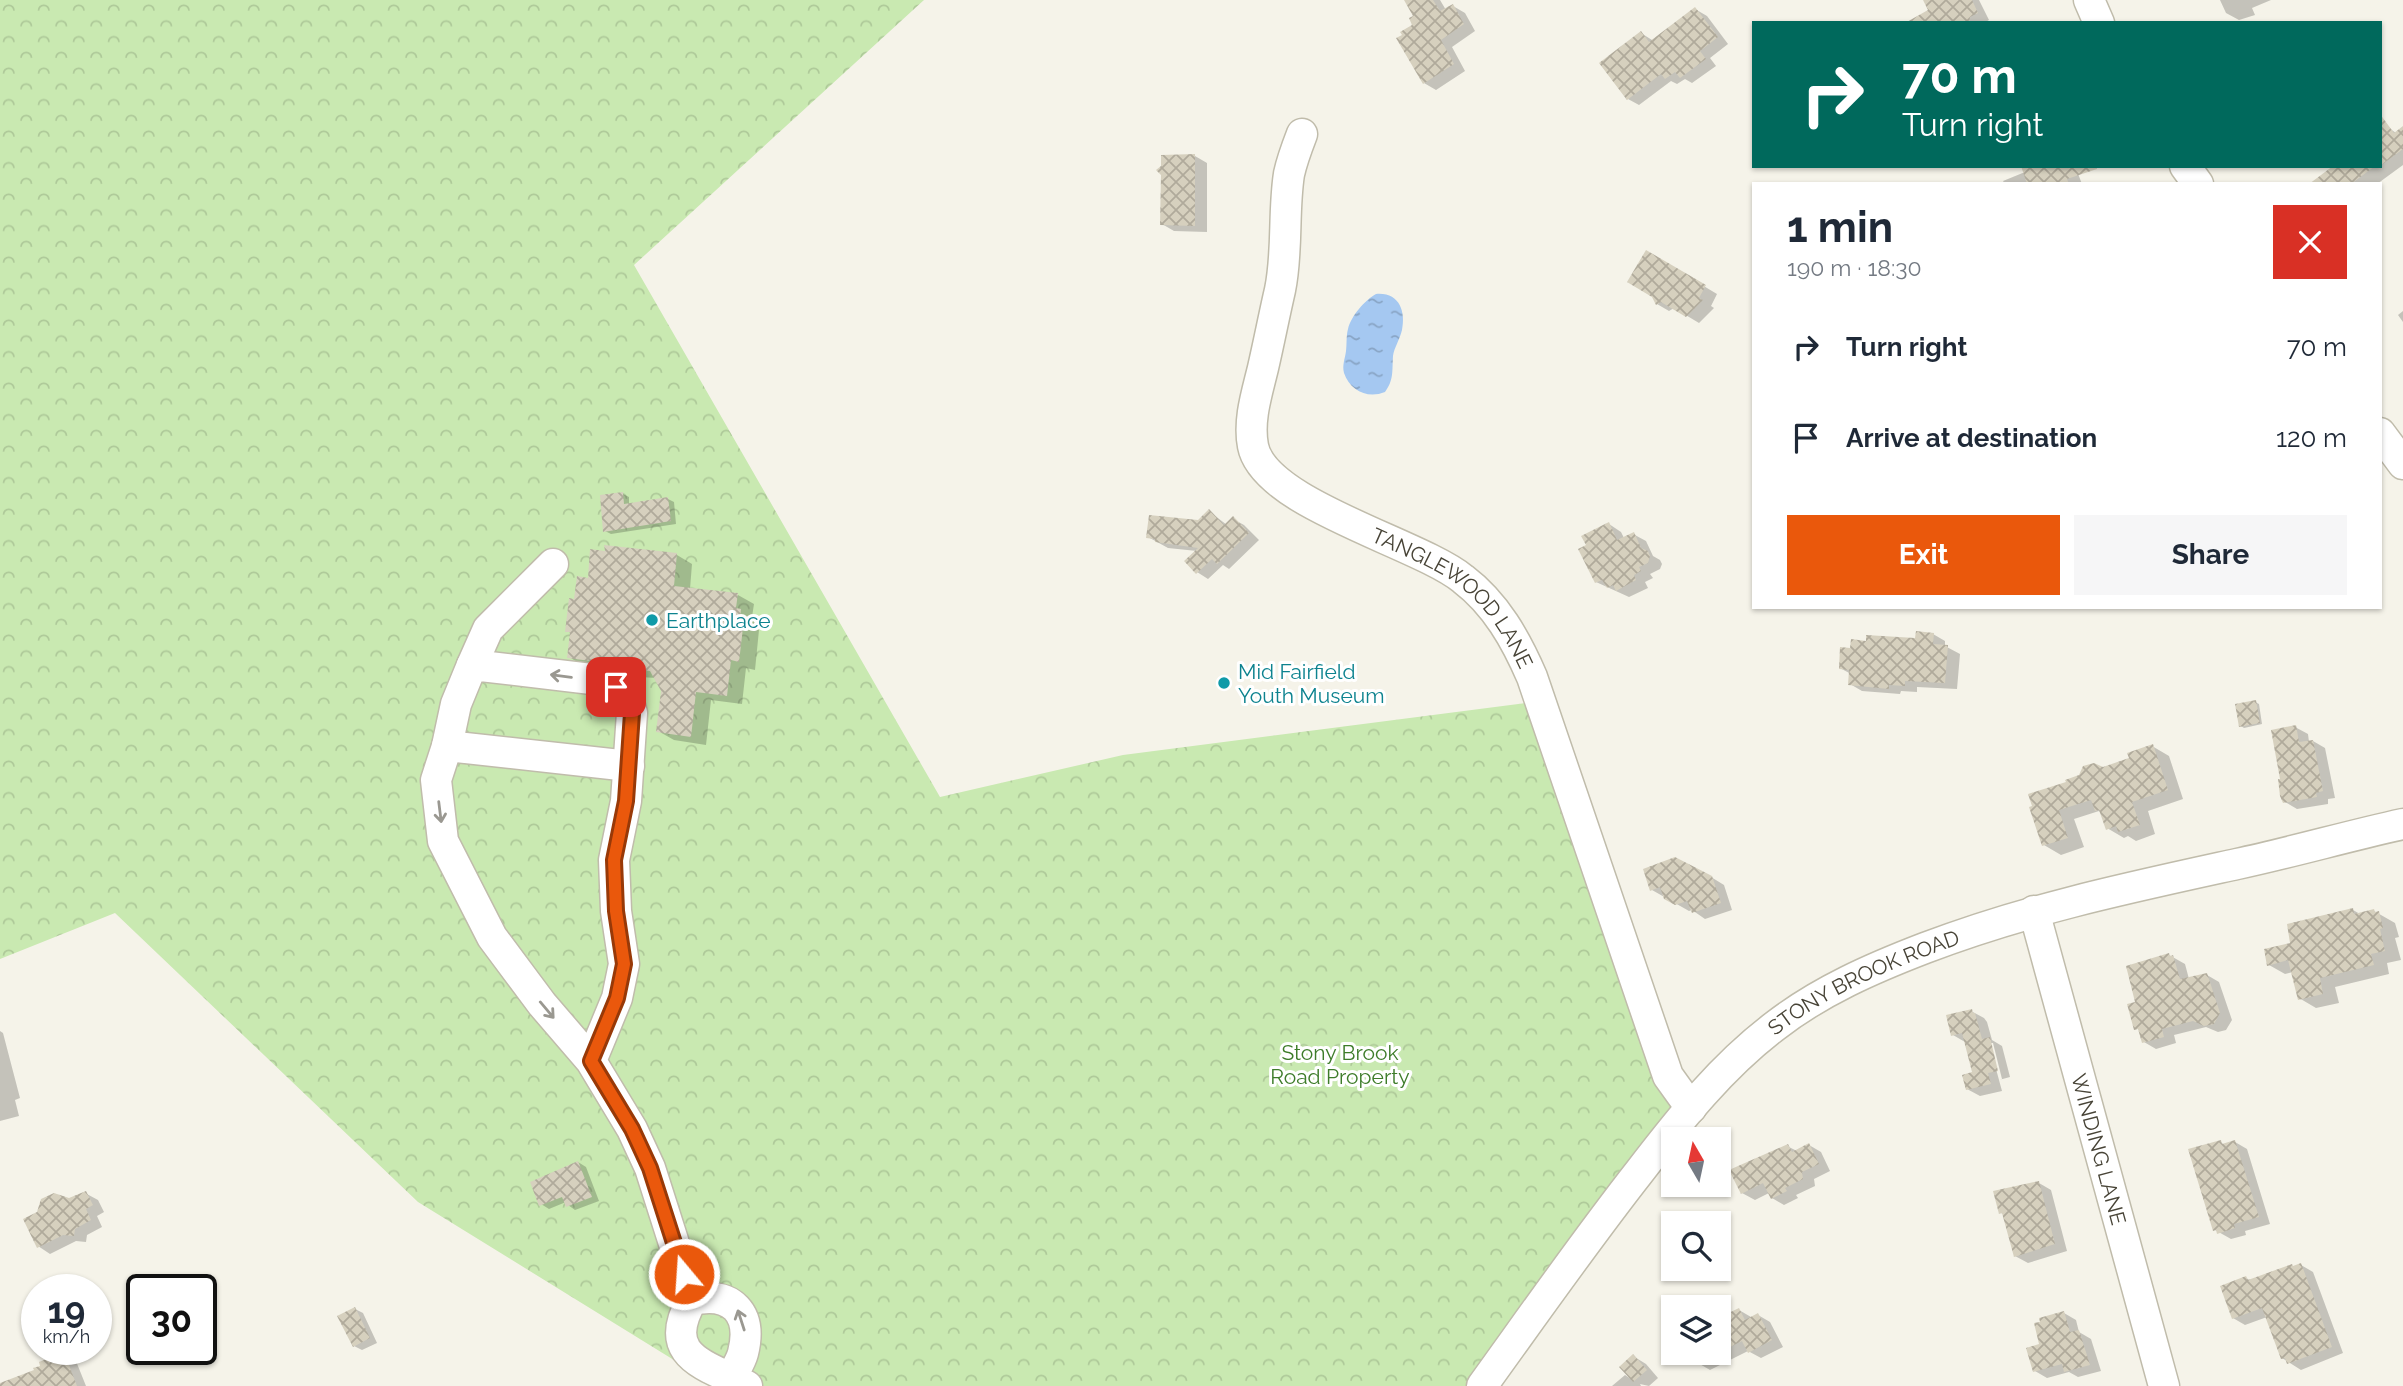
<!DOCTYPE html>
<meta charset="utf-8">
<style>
:root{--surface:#fff;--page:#f6f6f7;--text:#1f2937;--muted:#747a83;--accent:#ea580c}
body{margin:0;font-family:Raleway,sans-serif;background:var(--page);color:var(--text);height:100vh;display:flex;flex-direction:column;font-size:26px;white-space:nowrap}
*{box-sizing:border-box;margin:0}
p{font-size:23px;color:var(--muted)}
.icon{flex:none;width:38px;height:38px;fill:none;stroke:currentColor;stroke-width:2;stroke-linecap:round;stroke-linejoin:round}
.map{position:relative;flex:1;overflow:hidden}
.drawer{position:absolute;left:1752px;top:182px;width:630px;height:427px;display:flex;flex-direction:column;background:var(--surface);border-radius:0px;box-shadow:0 2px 5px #0004}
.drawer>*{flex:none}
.top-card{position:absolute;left:1752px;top:21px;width:630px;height:147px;border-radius:0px;box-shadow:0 2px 5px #0004;background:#00695c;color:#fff;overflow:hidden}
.needle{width:46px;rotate:351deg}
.tools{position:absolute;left:1661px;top:1127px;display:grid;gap:14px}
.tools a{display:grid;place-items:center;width:70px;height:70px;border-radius:0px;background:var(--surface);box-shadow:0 2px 5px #0004;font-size:35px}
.speed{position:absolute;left:21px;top:1274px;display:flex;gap:14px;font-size:35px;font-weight:700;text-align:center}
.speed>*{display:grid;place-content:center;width:91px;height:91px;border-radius:50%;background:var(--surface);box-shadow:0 2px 5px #0004;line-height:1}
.speed small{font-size:18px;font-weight:400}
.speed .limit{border:4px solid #111;border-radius:10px;background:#fff;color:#111}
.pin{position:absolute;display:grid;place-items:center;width:60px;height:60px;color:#fff;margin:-30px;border-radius:14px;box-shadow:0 4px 10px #0006}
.me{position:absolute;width:77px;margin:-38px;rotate:342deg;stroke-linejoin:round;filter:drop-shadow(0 0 5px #0008)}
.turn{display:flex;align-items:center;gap:24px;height:147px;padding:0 35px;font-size:32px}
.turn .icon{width:91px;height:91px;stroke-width:2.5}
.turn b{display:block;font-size:49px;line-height:60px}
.round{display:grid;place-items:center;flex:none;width:74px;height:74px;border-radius:0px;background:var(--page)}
.overview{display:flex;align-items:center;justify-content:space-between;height:119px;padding:0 35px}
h1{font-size:42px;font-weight:700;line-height:52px}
.action{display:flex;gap:14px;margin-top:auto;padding:14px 35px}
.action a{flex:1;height:80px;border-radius:0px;background:var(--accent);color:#fff;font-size:28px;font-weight:700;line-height:80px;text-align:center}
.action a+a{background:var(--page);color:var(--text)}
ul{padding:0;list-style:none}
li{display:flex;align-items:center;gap:21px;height:91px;padding:0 35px}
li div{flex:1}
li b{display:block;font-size:26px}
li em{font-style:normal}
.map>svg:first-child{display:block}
.forest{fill:url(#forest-crowns)}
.water{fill:url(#water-ripples)}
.shadow{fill:#0003;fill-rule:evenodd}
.building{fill:url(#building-cross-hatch)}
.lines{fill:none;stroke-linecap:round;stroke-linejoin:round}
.minor-casing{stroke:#c0bcab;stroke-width:33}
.minor{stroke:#fff;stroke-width:30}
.oneway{stroke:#9a9891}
.route-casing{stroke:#983908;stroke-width:18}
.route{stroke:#ea580c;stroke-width:12}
.culture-dot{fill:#0f9aa8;stroke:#fff;stroke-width:2.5}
.labels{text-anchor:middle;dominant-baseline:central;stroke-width:6;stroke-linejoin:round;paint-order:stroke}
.street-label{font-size:21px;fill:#484437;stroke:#fff}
.culture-label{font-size:21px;fill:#0d838f;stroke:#fff;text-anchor:start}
.park-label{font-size:21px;fill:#3d7c29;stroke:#fff}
</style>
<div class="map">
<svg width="2403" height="1386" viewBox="0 0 2403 1386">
<defs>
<pattern id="forest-crowns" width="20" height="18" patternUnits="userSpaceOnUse" patternTransform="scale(1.75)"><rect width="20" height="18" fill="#c9e9b1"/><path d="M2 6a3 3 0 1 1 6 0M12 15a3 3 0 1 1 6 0" fill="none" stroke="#aec999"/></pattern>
<pattern id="water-ripples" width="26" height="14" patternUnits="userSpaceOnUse" patternTransform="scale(1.75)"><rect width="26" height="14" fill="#a5c8f1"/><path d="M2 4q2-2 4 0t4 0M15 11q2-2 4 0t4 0" fill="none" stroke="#88a4c4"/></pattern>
<pattern id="building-cross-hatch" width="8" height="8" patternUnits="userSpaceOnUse" patternTransform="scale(1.75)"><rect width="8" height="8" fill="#d6d0be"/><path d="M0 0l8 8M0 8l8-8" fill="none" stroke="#b0aa9b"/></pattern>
</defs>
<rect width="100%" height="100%" fill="#f5f3e9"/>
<path class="forest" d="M0,0H924L634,265L940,797L1123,755L1542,701L1684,1112L1480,1386H716L418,1202L115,913L0,959Z"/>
<path class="water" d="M1376,294C1399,292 1406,311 1402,330C1400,339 1394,348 1393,356C1392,371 1394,380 1385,392C1368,399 1350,391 1344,373C1342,365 1345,359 1346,351C1347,344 1346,336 1348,329C1351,316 1365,300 1376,294Z"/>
<path class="shadow" d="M1406,0H1440L1446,10L1453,6L1465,13L1475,31L1452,47L1465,71L1436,90L1424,83L1415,25V17Z
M1925,0H1979L1989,20L1984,23H1926L1931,11Z
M2220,0H2271L2252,8L2255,15L2239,20L2226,13Z
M1695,9L1707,16L1728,44L1710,58L1716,66L1692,83L1685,79L1677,84L1671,81L1639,105L1628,99L1641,33L1652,40Z
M2389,128L2403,138V165L2377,184H2329L2336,166H2380V134Z
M1195,156L1207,163V232L1174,231L1162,224Z
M2075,166L2082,184H2005L2003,181L2025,172Z
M1647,252L1717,294L1711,306L1714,308L1699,323L1674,308L1669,311L1657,304Z
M2403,311V322L2398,315Z
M623,494L629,497V505L668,499L674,502L676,524L611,534L605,531Z
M1210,512L1227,525L1233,519L1244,525L1259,540L1229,569L1223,565L1208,579L1197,572V551L1168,548L1148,537L1199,522Z
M1609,524L1621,532L1624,538L1633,534L1646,541L1653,556L1660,560L1662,564L1660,569L1650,574L1653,578L1645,582L1648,588L1629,597L1596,582L1588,546Z
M677,555L692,564L690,589L738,595L754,604L752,617L756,620L755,628L759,630L755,670L746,668L742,704L711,700L706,745L674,740L658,731L663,690L656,678L640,677L633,672L584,666L569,657L571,633L567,631L575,601L590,580Z
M1933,634L1945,641V646L1960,654L1957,689L1917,687V692L1901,691L1900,694L1862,691L1850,684L1851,674L1840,668L1852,650L1868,642L1917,640Z
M2255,702L2259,704L2262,724L2244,728L2241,726Z
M2295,727L2308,734L2309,742L2313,741L2325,748L2335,798L2328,799V804L2297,809L2285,802Z
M2152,746L2169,756L2183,799L2148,811L2155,834L2136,841L2128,836L2124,838L2107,828L2102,813L2099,811L2074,819L2084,847L2061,855L2044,845L2032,808L2102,769L2131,759Z
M1645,870L1711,877L1724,885L1732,910L1705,919L1692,910L1689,911L1652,890Z
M2353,910L2360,914L2374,911L2395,923L2399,937L2395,938L2401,960L2387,963L2389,974L2335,987L2339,1003L2316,1008L2299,998L2293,972L2285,974L2269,965L2292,944Z
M2169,955L2185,964L2189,979L2207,975L2219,982L2232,1020L2226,1030L2218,1032L2206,1027L2174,1035L2176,1043L2156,1049L2144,1042L2141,1031L2136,1028L2138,1003Z
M1971,1011L1984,1018L1987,1022L1992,1040L2002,1046L2010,1077L1999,1080L2002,1091L1980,1096L1967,1089L1974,1074L1965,1042L1953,1035ZM1989,1043H1993L2002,1079L1999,1080Z
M0,1031L3,1033L20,1098L15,1100L19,1116L0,1121Z
M2220,1142L2225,1145L2235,1142L2247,1149L2270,1224L2245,1231L2246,1235L2231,1239L2215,1230Z
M1809,1145L1821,1152L1830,1171L1814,1179L1815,1186L1796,1195L1798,1198L1784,1205L1772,1198L1769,1193L1755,1200L1742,1193L1787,1146L1797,1151Z
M578,1162L586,1167L599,1201L575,1210L568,1205L566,1202L549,1209L541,1204Z
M2039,1183L2051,1190L2067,1251L2028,1263L2015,1256L2005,1215L2001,1213Z
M85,1193L98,1200L104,1212L97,1216L102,1227L87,1235L86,1242L76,1241L50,1254L38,1246L69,1200Z
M2301,1265L2313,1272L2343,1353L2301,1370L2282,1358L2267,1317L2245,1325L2233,1318L2246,1278L2251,1281Z
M355,1309L363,1313L377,1343L362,1350L354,1346Z
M1739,1310L1751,1317L1758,1315L1770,1322L1783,1347L1761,1358L1748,1351L1710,1370L1698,1363L1692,1353H1718V1320Z
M2064,1313L2076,1320L2079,1332L2091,1339L2101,1371L2078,1377L2069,1372L2047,1378L2035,1371L2042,1345Z
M64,1354L76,1361L86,1386H18Z
M1633,1356L1646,1364L1658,1378L1649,1386L1640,1384L1641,1386H1612L1625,1375L1631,1379Z"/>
<path class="building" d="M1404,0H1433L1440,11L1453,4L1464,24L1441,40L1454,64L1423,84L1396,38L1402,35L1400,32L1412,25L1409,18L1413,16Z
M1923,0H1972L1978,13L1970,17L1969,23H1905L1928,10Z
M1695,7L1718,37L1700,51L1706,59L1680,78L1675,72L1665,79L1661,74L1627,100L1599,63L1641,31L1649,42Z
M2380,114L2394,133L2403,126V149L2380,166Z
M1195,154V226L1160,225L1161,175L1156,170L1161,166V155Z
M2021,166H2097V169L2067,179L2069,184H2027Z
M2333,166H2375L2351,184H2309Z
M1646,250L1706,285L1699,298L1703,300L1686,317L1661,302L1656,305L1652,297L1627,282Z
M623,492L624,504L668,497L671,521L603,532L600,495Z
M1209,509L1224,525L1233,516L1249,533L1217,564L1212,559L1196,574L1184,561L1198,548L1155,542V539L1146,538L1149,515L1198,520Z
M1609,522L1617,540L1634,532L1641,548L1648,551L1650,556L1648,563L1639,567L1641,571L1634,575L1636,580L1616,591L1613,585L1607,588L1602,580L1595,583L1578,549L1586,545L1581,536Z
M604,545L677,553L674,586L738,593L736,608L741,609L740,619H744L739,662L731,660L727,696L696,692L691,737L656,732L661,691L650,671L623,668V665L567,658L570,632H565L569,598L574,599L577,576L588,578L590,549L605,551Z
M1916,631L1934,633L1933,644L1948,645L1945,683L1905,681V686L1889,685V689L1848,685L1849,670L1839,669L1840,647L1850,648L1851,639L1866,641V635L1915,638Z
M2256,700L2260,723L2239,727L2235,704Z
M2296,725L2299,742L2313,740L2323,791L2316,793L2317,797L2283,803L2280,796L2278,779H2280L2271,730Z
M2153,744L2168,790L2132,802L2140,825L2118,832L2116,826L2106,830L2099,810L2095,811L2091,800L2059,810L2068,838L2042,846L2029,807L2032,806L2028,794L2066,782L2065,780L2079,775L2083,766L2094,763L2103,767L2129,758L2127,753Z
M1675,857L1712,876L1721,903L1692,913L1687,901L1675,905L1664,899L1660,887L1650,891L1643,869Z
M2353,908L2354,914L2374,909L2375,912L2379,911L2383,928L2380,929L2385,951L2371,954L2374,965L2320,978L2323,994L2298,1000L2288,960L2267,966L2264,949L2290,943L2287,924Z
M2169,953L2170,956L2173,955L2180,979L2207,973L2220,1013L2214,1024L2204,1026L2193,1021L2162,1029L2164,1037L2142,1043L2138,1029L2134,1030L2127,1004L2135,1002L2126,966Z
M1972,1009L1973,1013H1975L1982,1039L1990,1037L1998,1071L1988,1073L1991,1084L1966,1090L1962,1075L1972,1072L1962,1033L1951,1036L1946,1015Z
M2221,1140L2222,1144L2235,1140L2259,1217L2234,1224L2235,1228L2217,1234L2216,1230L2213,1231L2188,1149Z
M1809,1143L1819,1164L1802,1172L1803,1179L1785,1188L1787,1191L1771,1199L1763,1183L1741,1194L1729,1170L1788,1144L1792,1152Z
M578,1161L592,1197L566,1207L562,1197L539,1206L530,1182Z
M2039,1181L2055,1244L2014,1257L2002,1213L1999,1214L1993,1191Z
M86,1191L93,1205L86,1209L91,1220L75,1229L74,1236L63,1235L37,1248L23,1219L37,1212L41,1199L54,1193L69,1198Z
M2301,1263L2332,1347L2287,1364L2285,1358L2281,1359L2262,1308L2232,1319L2220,1286L2246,1276L2248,1280L2292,1264L2293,1266Z
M355,1307L370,1338L353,1347L337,1316Z
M1739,1308L1745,1320L1758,1313L1772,1340L1748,1353L1742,1341L1718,1353V1318Z
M2064,1311L2070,1332L2079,1330L2090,1365L2064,1372L2062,1364L2033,1372L2026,1348L2039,1344L2034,1323L2040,1322L2039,1318Z
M64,1352L77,1386H0V1383L34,1370L33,1368L40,1366L39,1362Z
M1633,1354L1647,1370L1633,1382L1619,1367Z"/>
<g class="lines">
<g class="minor-casing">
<g id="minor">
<path d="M2089,0L2099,23"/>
<path id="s1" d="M1302,134C1297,147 1292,160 1289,174C1283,212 1288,252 1280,290C1274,316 1269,342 1263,368C1257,393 1248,420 1253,446C1264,504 1419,543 1463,579C1496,604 1516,640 1532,677L1668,1076L1691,1108"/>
<path d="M2185,166L2198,184"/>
<path d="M2380,433L2403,464"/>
<path d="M472,665L488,629L553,564"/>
<path d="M447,746L629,766"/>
<path id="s2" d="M2034,911L2164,1386"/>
<path d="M591,1061L617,998L624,964L616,911L614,860L626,801L632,713L628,699L623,692L616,687L600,680L472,665L456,704L447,746L436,780L443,841L492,937L542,1004L591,1061L632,1129L650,1168L692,1300"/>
<path d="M731,1378C735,1370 741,1361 743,1353C753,1313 732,1291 692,1300C659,1357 707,1365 747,1386"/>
<path id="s3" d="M1482,1386C1534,1314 1585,1241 1640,1171C1680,1119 1722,1066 1775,1026C1820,991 1873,968 1925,948C2027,909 2132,887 2237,864C2293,852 2348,836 2403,824"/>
</g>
</g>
<use href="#minor" class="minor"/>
</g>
<defs><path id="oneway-shaft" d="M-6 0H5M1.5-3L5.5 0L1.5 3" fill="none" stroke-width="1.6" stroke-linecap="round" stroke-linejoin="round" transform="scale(1.75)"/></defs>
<g class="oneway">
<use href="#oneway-shaft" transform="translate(561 676) rotate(-173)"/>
<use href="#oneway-shaft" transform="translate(440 812) rotate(83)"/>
<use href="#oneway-shaft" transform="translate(547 1010) rotate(50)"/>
<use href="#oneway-shaft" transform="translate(741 1320) rotate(-108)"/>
</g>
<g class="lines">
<g class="route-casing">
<path id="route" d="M616,687L628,699L632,713L626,801L614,860L616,911L624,964L617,998L591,1061L632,1129L650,1168L684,1274"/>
</g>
<use href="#route" class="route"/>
</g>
<g class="culture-dot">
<circle cx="652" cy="620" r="7"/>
<circle cx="1224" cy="683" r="7"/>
</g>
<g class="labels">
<g class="street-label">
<text stroke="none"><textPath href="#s1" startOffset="576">TANGLEWOOD LANE</textPath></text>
<text stroke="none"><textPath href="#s3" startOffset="565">STONY BROOK ROAD</textPath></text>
<text stroke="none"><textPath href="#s2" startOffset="247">WINDING LANE</textPath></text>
</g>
<g class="culture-label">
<text x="666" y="620">Earthplace</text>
<text x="1238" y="671">Mid Fairfield<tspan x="1238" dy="24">Youth Museum</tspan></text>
</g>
<g class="park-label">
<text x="1340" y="1052">Stony Brook<tspan x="1340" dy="24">Road Property</tspan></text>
</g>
</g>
</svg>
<div class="tools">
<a><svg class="needle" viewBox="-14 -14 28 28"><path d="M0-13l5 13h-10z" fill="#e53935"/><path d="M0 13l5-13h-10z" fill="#747a83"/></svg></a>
<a><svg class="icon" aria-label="search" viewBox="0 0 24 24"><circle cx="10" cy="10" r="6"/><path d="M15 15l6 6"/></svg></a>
<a><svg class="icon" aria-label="layers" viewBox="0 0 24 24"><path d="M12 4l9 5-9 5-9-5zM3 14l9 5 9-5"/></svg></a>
</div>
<div class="speed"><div>19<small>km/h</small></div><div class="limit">30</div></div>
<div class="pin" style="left:616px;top:687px;background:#d93025"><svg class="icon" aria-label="arrive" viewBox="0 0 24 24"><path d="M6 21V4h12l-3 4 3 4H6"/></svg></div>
<svg class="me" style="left:684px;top:1274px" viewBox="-20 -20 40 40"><circle r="17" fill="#ea580c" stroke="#fff" stroke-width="3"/><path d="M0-11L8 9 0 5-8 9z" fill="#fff"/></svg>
<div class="top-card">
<div class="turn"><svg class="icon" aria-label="right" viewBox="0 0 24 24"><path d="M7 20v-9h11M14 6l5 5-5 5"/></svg><div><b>70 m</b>Turn right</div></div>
</div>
<section class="drawer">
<div class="overview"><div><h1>1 min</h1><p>190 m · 18:30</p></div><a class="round" style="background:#d93025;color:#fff"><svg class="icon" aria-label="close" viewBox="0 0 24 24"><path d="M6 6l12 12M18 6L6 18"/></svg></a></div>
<ul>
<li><svg class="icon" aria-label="right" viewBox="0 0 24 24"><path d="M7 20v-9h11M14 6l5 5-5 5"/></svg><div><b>Turn right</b></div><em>70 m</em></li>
<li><svg class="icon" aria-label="arrive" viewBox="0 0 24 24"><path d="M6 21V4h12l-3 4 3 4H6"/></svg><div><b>Arrive at destination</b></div><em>120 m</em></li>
</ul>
<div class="action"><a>Exit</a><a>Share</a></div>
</section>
</div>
